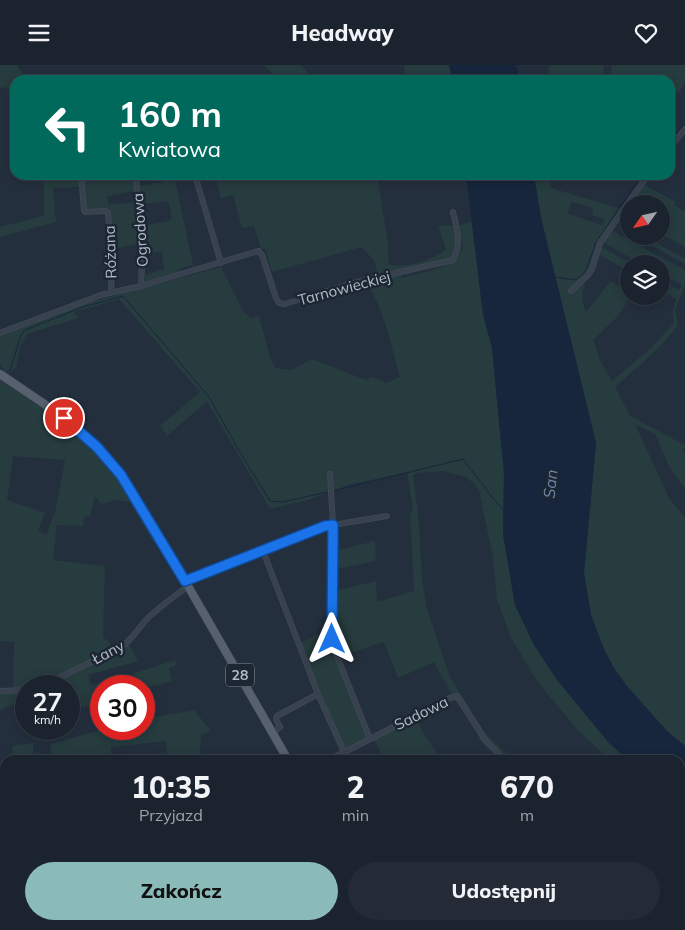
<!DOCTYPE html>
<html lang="pl">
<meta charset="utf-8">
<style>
:root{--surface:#1b232e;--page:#242b36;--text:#f1f3f6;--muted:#a0a4aa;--line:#39404a;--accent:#8bbbb9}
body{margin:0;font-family:Mulish,sans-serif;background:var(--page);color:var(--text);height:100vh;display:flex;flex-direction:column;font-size:19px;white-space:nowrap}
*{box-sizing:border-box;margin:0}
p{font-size:16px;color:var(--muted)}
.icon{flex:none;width:28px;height:28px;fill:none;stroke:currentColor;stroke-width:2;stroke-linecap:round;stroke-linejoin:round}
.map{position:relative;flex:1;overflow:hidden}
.panel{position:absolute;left:0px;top:690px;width:685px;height:175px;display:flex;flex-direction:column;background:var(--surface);border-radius:15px 15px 0 0;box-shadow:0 2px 12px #0003,0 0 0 1px var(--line)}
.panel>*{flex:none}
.guide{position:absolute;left:10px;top:10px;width:665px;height:105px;border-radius:15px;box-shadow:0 2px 12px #0003,0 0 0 1px var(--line);background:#00695c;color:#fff;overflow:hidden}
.needle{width:32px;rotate:236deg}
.controls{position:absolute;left:620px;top:130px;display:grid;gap:10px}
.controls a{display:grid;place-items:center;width:50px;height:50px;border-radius:50%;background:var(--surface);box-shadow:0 2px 12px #0003,0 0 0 1px var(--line);font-size:25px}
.speed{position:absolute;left:15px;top:610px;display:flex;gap:10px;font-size:25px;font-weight:700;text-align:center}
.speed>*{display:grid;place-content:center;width:65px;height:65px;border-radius:50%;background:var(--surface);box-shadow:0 2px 12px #0003,0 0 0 1px var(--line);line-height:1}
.speed small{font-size:12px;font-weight:400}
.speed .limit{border:8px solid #d22;background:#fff;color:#111}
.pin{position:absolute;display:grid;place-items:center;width:42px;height:42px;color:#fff;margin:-21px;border:2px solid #fff;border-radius:50%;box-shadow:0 1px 5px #0007}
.me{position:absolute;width:55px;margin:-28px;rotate:0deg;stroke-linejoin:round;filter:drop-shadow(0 0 4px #0008)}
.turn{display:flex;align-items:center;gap:18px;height:105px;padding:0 25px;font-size:22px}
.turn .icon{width:65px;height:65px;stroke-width:2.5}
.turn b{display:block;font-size:35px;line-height:42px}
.eta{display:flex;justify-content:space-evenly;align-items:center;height:85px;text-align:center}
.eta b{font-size:30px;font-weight:800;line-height:35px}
.action{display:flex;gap:10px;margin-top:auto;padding:10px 25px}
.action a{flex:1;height:58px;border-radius:30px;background:var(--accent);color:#111;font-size:20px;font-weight:800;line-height:58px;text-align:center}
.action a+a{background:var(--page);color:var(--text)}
header{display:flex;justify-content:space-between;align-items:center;height:65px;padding:0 25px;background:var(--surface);font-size:22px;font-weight:800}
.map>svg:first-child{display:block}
.green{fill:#263c3f;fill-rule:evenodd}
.water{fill:#17263c}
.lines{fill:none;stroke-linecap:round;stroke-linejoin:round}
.stream{stroke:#17263c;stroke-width:1}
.street-casing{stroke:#414a57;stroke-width:6}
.primary-casing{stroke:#414a57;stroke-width:9}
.street{stroke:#38414e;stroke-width:4.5}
.primary{stroke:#56606e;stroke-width:8}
.route-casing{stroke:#114b97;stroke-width:12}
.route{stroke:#1a73e8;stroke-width:9}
.labels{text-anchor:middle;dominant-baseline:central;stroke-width:5;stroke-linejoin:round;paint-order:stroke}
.shield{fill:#1d2633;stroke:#878f9c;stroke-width:1}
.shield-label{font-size:14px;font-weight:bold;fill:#b4bcc9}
.street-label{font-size:15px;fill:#b4bcc9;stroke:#1d2633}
.water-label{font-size:16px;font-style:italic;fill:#6d86a8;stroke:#1d2633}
</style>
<header><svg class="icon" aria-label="menu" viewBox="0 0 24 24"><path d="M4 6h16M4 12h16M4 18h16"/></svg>Headway<svg class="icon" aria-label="heart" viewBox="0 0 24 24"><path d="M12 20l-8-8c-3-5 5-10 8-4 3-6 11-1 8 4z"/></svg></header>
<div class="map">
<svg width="685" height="865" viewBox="0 0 685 865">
<rect width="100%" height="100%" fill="#242f3e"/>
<path class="green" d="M0,0H17L27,15H15V35L6,22L0,23Z
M264,0H301L314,15H278Z
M404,0H449L453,15H406Z
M549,0H604L602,15H549Z
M612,0H685V17L678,29L673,26L670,30V15L609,14Z
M41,110H79L80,122L53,123L56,157L0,172V162L44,151V122Z
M83,110H134L135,126L107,131L108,140L136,137L138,179L113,184L110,147L108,143L85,144Z
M163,110H174L193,200L181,203L177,208L145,217V210L164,204L162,187L143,189L142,161L169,156L172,154L169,138L164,136L140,140L139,121L164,117Z
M215,110H377L388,178V195L390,200C408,202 433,196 446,184L438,161L453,160L456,182L453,191L445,195L371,213L369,212L377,206L374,195L361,182L272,207L265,183L261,184L254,161L242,163L233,130L221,133Z
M534,110H550L551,123L622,144L598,179L594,178V181L597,182C590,205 587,210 569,226L572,228L583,219L585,221C580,229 583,238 586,247L611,216L629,227V231H632L615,254L593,275L600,295L612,316L651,283L674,258L673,246L676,234L661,225V215L679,225L682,220L661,209V199H642L603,177L611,165L685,205V220L675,244L678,260C661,284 637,302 615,322L630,351L685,380V384H682L685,389V424L668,399L655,369L635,359L669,433L685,453V681L667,666L626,620L614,604L604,584L591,550L584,508L596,378L541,153ZM571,137L593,143L592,150L605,154L602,160L568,149Z
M645,120L676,137L674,140L685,146V182L661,169V139H631Z
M472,156L483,249L492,283L504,408L503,469L515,540L608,677L628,695H609L575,662L537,616L511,573L497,534L493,492L479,426L474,419L466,412L443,406L417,408L413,411L419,457L422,516L427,544L450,612L485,668L513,695H499L480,675L478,669L481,668L457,630L451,628L434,597L398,613L384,577L341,591L334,572V526L376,516L377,537L414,526L410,447L413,445L407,407L348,420L308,435L270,444L207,336L167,371L160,361L200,327L119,234L74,247L78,253L27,269L20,282L16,302L7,309L0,300V271L80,240L221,202L243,246L251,253L259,251L269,289L275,303L292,305L312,294L366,315L372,312L386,318L400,312C391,279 384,246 367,218L401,210V213C418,209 458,203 462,184C464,177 460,167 459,161Z
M634,171H657L655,177L685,194V199Z
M601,182L632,199H629V207L599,189Z
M0,312L34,338L68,359L89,378L123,419L157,475L156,478L154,477L130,437L116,435L101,439L95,431L90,452L84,451L83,461L57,460L53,495L105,501L103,572L114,582V584L43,619L36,621H26V623L13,624L14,577L0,576ZM13,391L65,395L55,449C50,454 51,463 46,470L38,466L45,448L7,435Z
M375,476L376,496L335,504L334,486Z
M325,565H329L330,578L367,671L366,674L345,685L300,578L321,568Z
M129,580L138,596L88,610L91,620L126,611L175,595L177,600L169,603L172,616L144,623V621H101V639L77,643L74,625L69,626V621H51V619L120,586Z
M9,628H24V631L19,637L0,645V629Z
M144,638L149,653L194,645L211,666L201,670L200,685L202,695H128L167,692L166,676L111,682V695H51V679L104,664H144Z
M416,653L426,673L438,689L440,688L445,695H385L374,675Z
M33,678V695H13L12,681Z"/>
<path class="water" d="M449,0H516L520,15H453Z
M466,110H534L541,153L596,378L584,508L591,550L604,584L614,603L626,620L667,666L685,681V741L680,738V695H628L608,677L557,615L534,580L515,540L503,469L504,408L492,283L483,249Z"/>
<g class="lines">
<path class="stream" d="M670,76L685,58
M555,212L576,215L585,207L597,176L642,110
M6,307L10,305L21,270L25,265L83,242L123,231L209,332L241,389L270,436L283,437L327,427
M333,426L463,394L495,436L504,445"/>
<g class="street-casing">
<path id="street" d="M670,82L685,64
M81,110L84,146L85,147L106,146L108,148L112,199L111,228
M136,110L142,199L141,221
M195,110L221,198
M571,226L588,210L592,204L600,178L648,110
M0,268L101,230L141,221L255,187L259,186L262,190L276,233L279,238L285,239L349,219L453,195C462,179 457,164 453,147
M263,486L318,629L277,651L276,654L280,662L273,668
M185,516L325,461L333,460L330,409
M42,621L122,582C133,573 139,562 148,553C160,541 175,531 188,521
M0,626L26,625
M318,629L344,687
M370,674L450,633L457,631L486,676L502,692
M333,693L370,674L333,581V460L387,451
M205,865L206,860"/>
</g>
<g class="primary-casing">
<path id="primary" d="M0,309L65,353L97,382L121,410L188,521L288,695
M323,865L324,860"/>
</g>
<use href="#street" class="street"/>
<use href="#primary" class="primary"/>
</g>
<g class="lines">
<g class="route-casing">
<path id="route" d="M64,353L97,382L121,410L185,516L325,461L333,460L332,574"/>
</g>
<use href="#route" class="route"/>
</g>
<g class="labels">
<rect class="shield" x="226" y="598.5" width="28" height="23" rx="4"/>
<g class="shield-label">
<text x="240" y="610">28</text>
</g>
<g class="street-label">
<text transform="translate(140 165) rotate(-94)">Ogrodowa</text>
<text transform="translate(110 187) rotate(-92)">Różana</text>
<text transform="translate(344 223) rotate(-15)">Tarnowieckiej</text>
<text transform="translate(108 587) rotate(-28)">Łany</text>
<text transform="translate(421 648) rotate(-26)">Sadowa</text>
</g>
<g class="water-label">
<text transform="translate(550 419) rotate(-84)">San</text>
</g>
</g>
</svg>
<div class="controls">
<a><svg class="needle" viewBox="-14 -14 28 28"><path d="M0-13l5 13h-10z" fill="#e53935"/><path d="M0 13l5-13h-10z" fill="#a0a4aa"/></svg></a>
<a><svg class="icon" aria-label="layers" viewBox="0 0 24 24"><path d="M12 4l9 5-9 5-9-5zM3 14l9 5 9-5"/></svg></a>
</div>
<div class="speed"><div>27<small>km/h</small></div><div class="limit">30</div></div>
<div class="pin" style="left:64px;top:353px;background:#d93025"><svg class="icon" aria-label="arrive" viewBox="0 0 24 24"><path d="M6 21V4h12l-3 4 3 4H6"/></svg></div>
<svg class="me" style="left:332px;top:574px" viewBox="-20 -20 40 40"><path d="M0-17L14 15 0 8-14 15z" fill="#1a73e8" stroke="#fff" stroke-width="4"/></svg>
<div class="guide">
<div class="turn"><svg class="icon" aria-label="left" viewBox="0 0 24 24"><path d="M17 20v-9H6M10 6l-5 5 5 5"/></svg><div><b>160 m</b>Kwiatowa</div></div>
</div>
<section class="panel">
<div class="eta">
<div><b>10:35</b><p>Przyjazd</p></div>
<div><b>2</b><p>min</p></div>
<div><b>670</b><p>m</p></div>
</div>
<div class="action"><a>Zakończ</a><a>Udostępnij</a></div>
</section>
</div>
